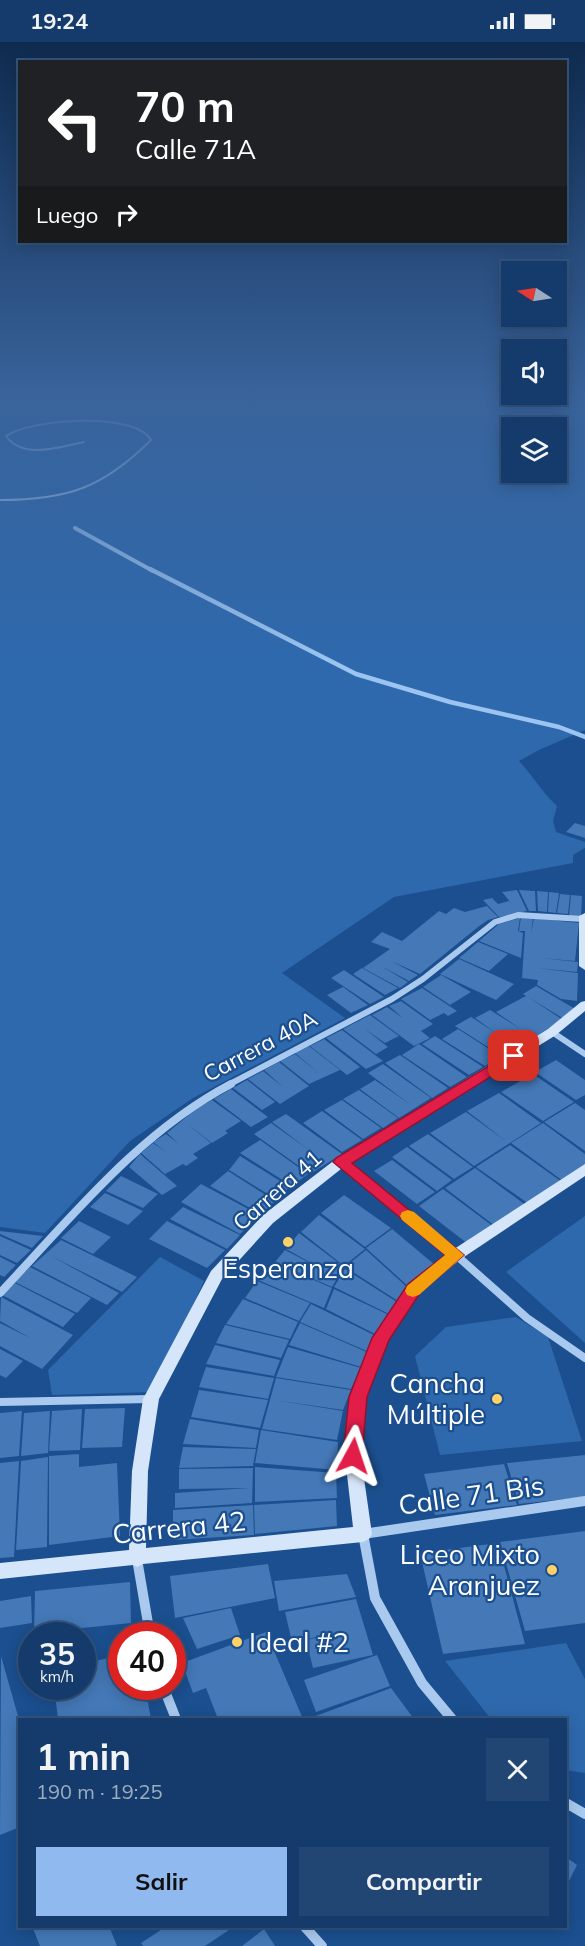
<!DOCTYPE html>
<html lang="es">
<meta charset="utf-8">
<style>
:root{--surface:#143b6b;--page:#214673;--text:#f1f3f6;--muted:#9dadc1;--line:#33557e;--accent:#90b9f0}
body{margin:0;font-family:Mulish,sans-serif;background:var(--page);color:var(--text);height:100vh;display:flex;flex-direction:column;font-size:22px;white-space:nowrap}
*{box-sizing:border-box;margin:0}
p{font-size:20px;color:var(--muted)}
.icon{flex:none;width:33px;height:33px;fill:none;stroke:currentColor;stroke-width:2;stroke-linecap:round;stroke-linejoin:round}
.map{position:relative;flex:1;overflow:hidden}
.details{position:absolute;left:18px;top:1676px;width:549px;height:210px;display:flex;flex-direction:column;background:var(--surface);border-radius:0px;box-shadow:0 3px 15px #0003,0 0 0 2px var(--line)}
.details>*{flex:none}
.guide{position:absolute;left:18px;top:18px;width:549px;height:183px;border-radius:0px;box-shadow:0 3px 15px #0003,0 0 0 2px var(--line);background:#202124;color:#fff;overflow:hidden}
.needle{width:39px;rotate:282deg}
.fabs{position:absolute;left:501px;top:219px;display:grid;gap:12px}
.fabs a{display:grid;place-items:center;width:66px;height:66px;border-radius:0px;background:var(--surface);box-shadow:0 3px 15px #0003,0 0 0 2px var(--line);font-size:30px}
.speed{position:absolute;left:18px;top:1580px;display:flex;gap:12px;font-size:30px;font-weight:700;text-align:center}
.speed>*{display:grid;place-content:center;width:78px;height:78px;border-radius:50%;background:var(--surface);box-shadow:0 3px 15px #0003,0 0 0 2px var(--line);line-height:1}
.speed small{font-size:15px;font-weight:400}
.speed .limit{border:9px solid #d22;background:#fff;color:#111}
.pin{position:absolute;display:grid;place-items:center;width:51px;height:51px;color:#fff;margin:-26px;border-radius:12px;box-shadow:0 3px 9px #0006}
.me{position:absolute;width:66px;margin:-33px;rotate:5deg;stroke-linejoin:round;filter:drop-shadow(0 0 4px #0008)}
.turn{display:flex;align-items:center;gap:21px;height:126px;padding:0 18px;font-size:27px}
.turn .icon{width:78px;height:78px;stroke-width:2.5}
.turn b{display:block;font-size:42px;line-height:51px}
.then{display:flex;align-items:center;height:57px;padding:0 18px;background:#0003;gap:12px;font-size:22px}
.round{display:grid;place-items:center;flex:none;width:63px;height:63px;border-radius:0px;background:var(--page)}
.headline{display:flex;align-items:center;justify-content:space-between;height:102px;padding:0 18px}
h1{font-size:36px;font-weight:700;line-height:45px}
.action{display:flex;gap:12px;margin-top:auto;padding:12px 18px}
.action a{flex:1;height:69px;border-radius:0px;background:var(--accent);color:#111;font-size:24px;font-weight:700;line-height:69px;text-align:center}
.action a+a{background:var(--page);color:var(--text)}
.status{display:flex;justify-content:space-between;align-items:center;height:42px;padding:0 30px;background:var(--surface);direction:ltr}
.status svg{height:16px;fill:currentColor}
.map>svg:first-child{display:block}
.green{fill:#2e69ad;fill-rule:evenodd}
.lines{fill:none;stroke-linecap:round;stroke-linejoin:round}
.stream-far1{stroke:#9cc4f0;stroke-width:4}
.stream{stroke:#9cc4f0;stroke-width:4.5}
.building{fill:#4478b7}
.lane{stroke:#a9c9ee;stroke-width:2}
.street-far2{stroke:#a9c9ee;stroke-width:6}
.street-far1{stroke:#a9c9ee;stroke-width:8}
.street{stroke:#a9c9ee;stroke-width:10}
.secondary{fill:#d6e6fa;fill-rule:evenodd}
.route{fill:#e11d48;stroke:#92132f;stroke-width:1.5}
.slow{fill:#f59e0b}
.poi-dot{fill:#ffd166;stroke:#1b4f8f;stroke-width:2}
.labels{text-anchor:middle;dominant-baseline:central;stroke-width:4.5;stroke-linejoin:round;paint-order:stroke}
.street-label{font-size:22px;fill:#fff;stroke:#1b4f8f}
.near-poi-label{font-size:27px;fill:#fff;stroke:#1b4f8f;text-anchor:end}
.near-street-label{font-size:27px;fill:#fff;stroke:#1b4f8f}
</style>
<div class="status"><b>19:24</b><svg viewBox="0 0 49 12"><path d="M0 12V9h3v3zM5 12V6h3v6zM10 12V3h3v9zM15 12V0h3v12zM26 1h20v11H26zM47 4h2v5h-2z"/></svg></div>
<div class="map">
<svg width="585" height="1904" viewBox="0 0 585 1904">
<rect width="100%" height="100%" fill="#1b4f8f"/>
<path class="green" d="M0,354H585V688L539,708L519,719C533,734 542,750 557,764L553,779L556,790L585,800V806L573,813V821L394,855L282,931L345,976L193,1056L130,1099L45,1191L0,1185ZM512,386H556V430H512Z
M585,1174V1301L506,1230Z
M160,1215L204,1239L153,1350L52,1353L48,1328Z
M516,1275L548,1295L582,1399L440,1413L415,1314L446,1285Z
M566,1601L585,1637V1731L566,1728V1677H491L445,1619Z"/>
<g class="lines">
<path class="stream-far1" d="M75,486L153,529"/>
<path class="stream" d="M150,527L356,632L450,660L559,685L585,695"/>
</g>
<path class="building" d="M575,781L585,784V796L566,790Z
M517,848L527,869L499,875L483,858L492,856L498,862L509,859L515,866L502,850Z
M519,848L535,849L536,869H529Z
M537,849L548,850L547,870L538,869Z
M549,850L559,851L556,871L548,870Z
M560,852L570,853L568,872L557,871Z
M571,853L582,854L581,875L569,874Z
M487,864L498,875L488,878L478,885L420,932L391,919L418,933L409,939L381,924L408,940L400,946L363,926L390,907L371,900L382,890L402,899L439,869L446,872L454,866L465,870Z
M521,875L533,876L531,891L534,876L579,881L575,919L541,916L578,920L577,930L536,926L578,931L577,959L561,957L537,943L538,938L522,936L525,889H519Z
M520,876L518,889L516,888L523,891L521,916L479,899L499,882Z
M478,900L508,912L489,929L459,916Z
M459,917L514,942L496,958L440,932Z
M362,926L398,946L385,953L353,932Z
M344,928L384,955L370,962L331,936Z
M441,933L471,950L450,963L423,945Z
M536,944L577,968L564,977L528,955L563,978L502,1014L455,984L471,975L496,991L475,976L490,968L519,986L496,970L526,954L523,952Z
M343,945L368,963L351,971L327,953Z
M422,946L457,969L448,974L444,971L430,978L401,957Z
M401,959L433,982L421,989L430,996L414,1004L372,973L387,965L403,976L389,964Z
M370,973L399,994L385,1001L365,987L388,1005L376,1012L343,987Z
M458,987L500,1014L485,1024L442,997Z
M342,988L383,1019L366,1027L326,996Z
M435,994L483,1025L469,1033L422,1002Z
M324,997L360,1025L347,1033L310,1004Z
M419,1002L467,1035L450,1045L402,1013Z
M309,1004L340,1028L309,1042L280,1019L295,1012L320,1032L295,1011Z
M400,1013L448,1046L432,1056L385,1021Z
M556,1018L585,1038V1053L576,1058L535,1030Z
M279,1020L309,1044L280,1062L248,1037L263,1029L283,1045L264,1028Z
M383,1022L431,1056L399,1076L360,1047L375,1038L411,1063L368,1031Z
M533,1032L574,1060L543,1079L501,1050Z
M247,1038L275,1060L262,1068L233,1046Z
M231,1047L268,1075L251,1085L214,1057Z
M359,1048L398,1076L383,1086L343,1057Z
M499,1051L541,1081L474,1124L430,1091L466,1070L507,1100L467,1069Z
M212,1058L241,1079L225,1089L228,1091L212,1101L186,1081L211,1101L193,1112L198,1116L186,1124L183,1122L165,1132L141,1111L153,1101L166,1110L153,1100L166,1092L179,1102L167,1091L196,1067Z
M342,1058L381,1086L363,1097L324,1068Z
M575,1061L585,1068V1109L544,1080Z
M322,1069L362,1098L342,1110L303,1081Z
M286,1072L342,1112L310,1132L254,1092L271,1081L309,1108L272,1080Z
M543,1081L585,1112V1125L563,1139L511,1101Z
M428,1092L473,1125L454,1137L409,1104Z
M260,1098L308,1132L292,1144L240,1111Z
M510,1103L562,1140L529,1162L476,1125Z
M407,1105L452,1138L437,1149L392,1115Z
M140,1112L177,1144L162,1153L129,1125Z
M240,1114L290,1145L276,1157L229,1128Z
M392,1118L435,1150L417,1162L374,1129Z
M475,1126L527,1164L495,1184L445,1146Z
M228,1129L275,1159L261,1172L210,1144Z
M121,1134L158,1152L143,1166L106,1149Z
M201,1142L260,1173L240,1192L181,1160Z
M443,1147L494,1185L468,1202L419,1164Z
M105,1151L143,1169L128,1183L90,1165Z
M344,1153L391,1186L365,1205L321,1171Z
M183,1165L240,1193L227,1207L170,1177Z
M319,1173L365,1207L344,1224L301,1190Z
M79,1179L111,1195L93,1212L61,1196Z
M167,1179L225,1208L207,1226L149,1197Z
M392,1187L435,1223L409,1245L366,1206Z
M0,1189L43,1194L32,1206L0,1192Z
M299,1191L344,1225L332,1245L275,1220L285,1208L333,1233L286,1207Z
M0,1194L31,1208L17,1221L0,1213Z
M61,1198L137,1235L122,1250L51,1214L119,1251L107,1263L32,1224Z
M366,1208L408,1246L398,1259L345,1225Z
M0,1215L16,1223L4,1235L0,1233Z
M275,1221L332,1246L324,1266L258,1238Z
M30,1225L91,1256L77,1271L15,1240Z
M345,1227L397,1260L389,1272L334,1245Z
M257,1239L310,1261L299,1279L245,1256Z
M15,1241L75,1272L63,1285L2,1253Z
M334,1247L389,1273L377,1293L326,1267Z
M1,1255L73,1293L42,1327L0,1304V1281L32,1297L0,1279Z
M243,1257L298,1280L290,1297L226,1282Z
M311,1262L376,1294L369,1310L300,1280Z
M300,1281L369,1311L361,1325L289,1303Z
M225,1283L289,1298L281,1316L216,1301Z
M215,1303L280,1318L274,1334L206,1322Z
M288,1305L361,1326L351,1347L276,1335Z
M0,1307L23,1319L6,1336L0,1333Z
M206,1325L274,1336L268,1357L199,1345Z
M276,1336L351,1348L343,1368L275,1358L343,1369L337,1398L262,1387Z
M199,1348L268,1358L260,1386L191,1375Z
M125,1366L122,1405L82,1406L85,1367Z
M82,1367L80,1408L49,1409L52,1369Z
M22,1369L19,1414L0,1416V1371Z
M50,1369L48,1411L21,1414L24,1371Z
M190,1377L259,1388L256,1406L183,1402Z
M261,1388L338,1400L337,1428L255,1421Z
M183,1405L256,1407L253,1424L179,1426Z
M79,1412V1425L117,1421L120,1494L49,1503V1414Z
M585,1413V1455L519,1462L507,1421Z
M48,1415L47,1505L16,1508L21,1419Z
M19,1419L14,1515L0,1516V1421Z
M504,1422L517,1463L435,1473L424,1432Z
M255,1425L336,1431L337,1456L255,1460Z
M253,1426L252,1461L175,1466V1451L249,1446L179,1447V1427Z
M336,1458L337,1484L255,1492L254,1463Z
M253,1463L254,1493L173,1498V1468Z
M585,1489V1581L525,1589L500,1500Z
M498,1501L525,1602L443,1612L420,1511Z
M268,1522L275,1556L175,1576L170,1534Z
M347,1532L356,1555L279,1569L274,1539Z
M130,1540L131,1581L34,1591L35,1549Z
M31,1554L32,1581L0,1586V1559Z
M356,1557L373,1613L313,1626L306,1598L346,1589L292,1600L285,1570Z
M231,1566L240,1593L197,1607L183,1576Z
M266,1590L303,1677H218L206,1646L193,1651L182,1621Z
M122,1613V1644H145L151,1677H58L54,1644H82V1622Z
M377,1613L390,1644L316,1670L304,1638Z
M1,1614L20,1681V1785L0,1793Z
M391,1646L414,1677H315L313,1675Z
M566,1815L577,1823L566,1845Z
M32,1884H109L117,1904H40Z
M167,1884H235L205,1904H143L141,1901Z
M264,1887L275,1904H242Z"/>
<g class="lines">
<path class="lane" d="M0,458C67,458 103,446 151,398C134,369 31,377 6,394C23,418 60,405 84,400"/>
<path class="street-far2" d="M552,990L585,1012
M228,1043L392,957L423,937L495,880L518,873L583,877"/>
<path class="street-far1" d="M341,1120L456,1213L527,1276L585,1316
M0,1251C71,1176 138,1091 231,1042
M0,1360L150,1357"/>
<path class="street" d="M137,1517L150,1593
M163,1644L176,1677
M452,1677L422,1641L375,1556L363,1492L585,1459
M566,1761L585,1772
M304,1884L322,1904"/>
<path class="secondary" d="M585,871V928L579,924V874Z
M585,959V969L556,993L346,1123L273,1181L222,1237L159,1357L148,1429L146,1506L353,1485L345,1415L350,1355L376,1292L409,1243L451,1209L585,1122V1134L461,1217L419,1251L388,1298L366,1355L361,1415L372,1492L369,1497L363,1500L143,1522L137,1525L133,1523L0,1537V1521L129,1508L132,1429L143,1357L211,1229L263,1173L336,1117L548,987L581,960Z"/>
</g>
<linearGradient id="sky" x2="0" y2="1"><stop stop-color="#0f2b4f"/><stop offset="0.57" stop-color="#39639b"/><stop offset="1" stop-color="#39639b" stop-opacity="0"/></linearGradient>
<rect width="585" height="621" fill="url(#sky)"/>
<path class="route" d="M514,1009L519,1011L521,1014L519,1017L352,1121L464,1213L420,1251L389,1298L367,1355L362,1414L359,1420L353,1422L346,1420L343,1414L349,1355L372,1296L408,1242L445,1213L333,1120L336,1116Z"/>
<path class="slow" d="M408,1168L414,1170L464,1213L419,1253L413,1255L407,1253L405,1249L407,1244L445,1213L402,1178L400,1174L402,1170Z"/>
<g class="poi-dot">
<circle cx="288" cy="1200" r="6"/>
<circle cx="497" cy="1357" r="6"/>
<circle cx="552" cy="1528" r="6"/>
<circle cx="237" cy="1600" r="6"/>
</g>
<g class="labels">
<g class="street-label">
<text transform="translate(260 1004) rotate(-28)">Carrera 40A</text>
<text transform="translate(277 1148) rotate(-41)">Carrera 41</text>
</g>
<g class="near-poi-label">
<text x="288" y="1226" text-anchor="middle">Esperanza</text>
<text x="485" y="1341">Cancha<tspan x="485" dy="31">Múltiple</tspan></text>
<text x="540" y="1512">Liceo Mixto<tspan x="540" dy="31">Aranjuez</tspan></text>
<text x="249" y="1600" text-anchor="start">Ideal #2</text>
</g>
<g class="near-street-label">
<text transform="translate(471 1453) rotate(-8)">Calle 71 Bis</text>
<text transform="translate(179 1485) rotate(-6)">Carrera 42</text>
</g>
</g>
</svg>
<div class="fabs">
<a><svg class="needle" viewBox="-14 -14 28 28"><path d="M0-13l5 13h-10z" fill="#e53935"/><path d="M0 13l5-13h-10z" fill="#9dadc1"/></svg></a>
<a><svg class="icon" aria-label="sound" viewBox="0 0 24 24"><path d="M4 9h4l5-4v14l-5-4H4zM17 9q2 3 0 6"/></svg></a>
<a><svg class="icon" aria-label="layers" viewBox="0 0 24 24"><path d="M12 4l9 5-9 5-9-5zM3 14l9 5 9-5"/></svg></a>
</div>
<div class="speed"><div>35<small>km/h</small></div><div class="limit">40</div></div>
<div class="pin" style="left:514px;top:1014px;background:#d93025"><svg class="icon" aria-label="arrive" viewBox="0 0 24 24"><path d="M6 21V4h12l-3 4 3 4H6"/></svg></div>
<svg class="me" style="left:353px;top:1414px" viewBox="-20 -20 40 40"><path d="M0-17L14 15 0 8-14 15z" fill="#e11d48" stroke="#fff" stroke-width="4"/></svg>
<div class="guide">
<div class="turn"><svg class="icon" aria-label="left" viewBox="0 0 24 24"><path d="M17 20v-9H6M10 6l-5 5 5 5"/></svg><div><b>70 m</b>Calle 71A</div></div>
<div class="then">Luego<svg class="icon" aria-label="right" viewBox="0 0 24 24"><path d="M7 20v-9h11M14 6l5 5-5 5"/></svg></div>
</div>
<section class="details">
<div class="headline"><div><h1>1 min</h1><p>190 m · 19:25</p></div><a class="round"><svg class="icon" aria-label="close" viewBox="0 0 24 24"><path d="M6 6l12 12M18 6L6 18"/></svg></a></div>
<div class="action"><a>Salir</a><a>Compartir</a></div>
</section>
</div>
